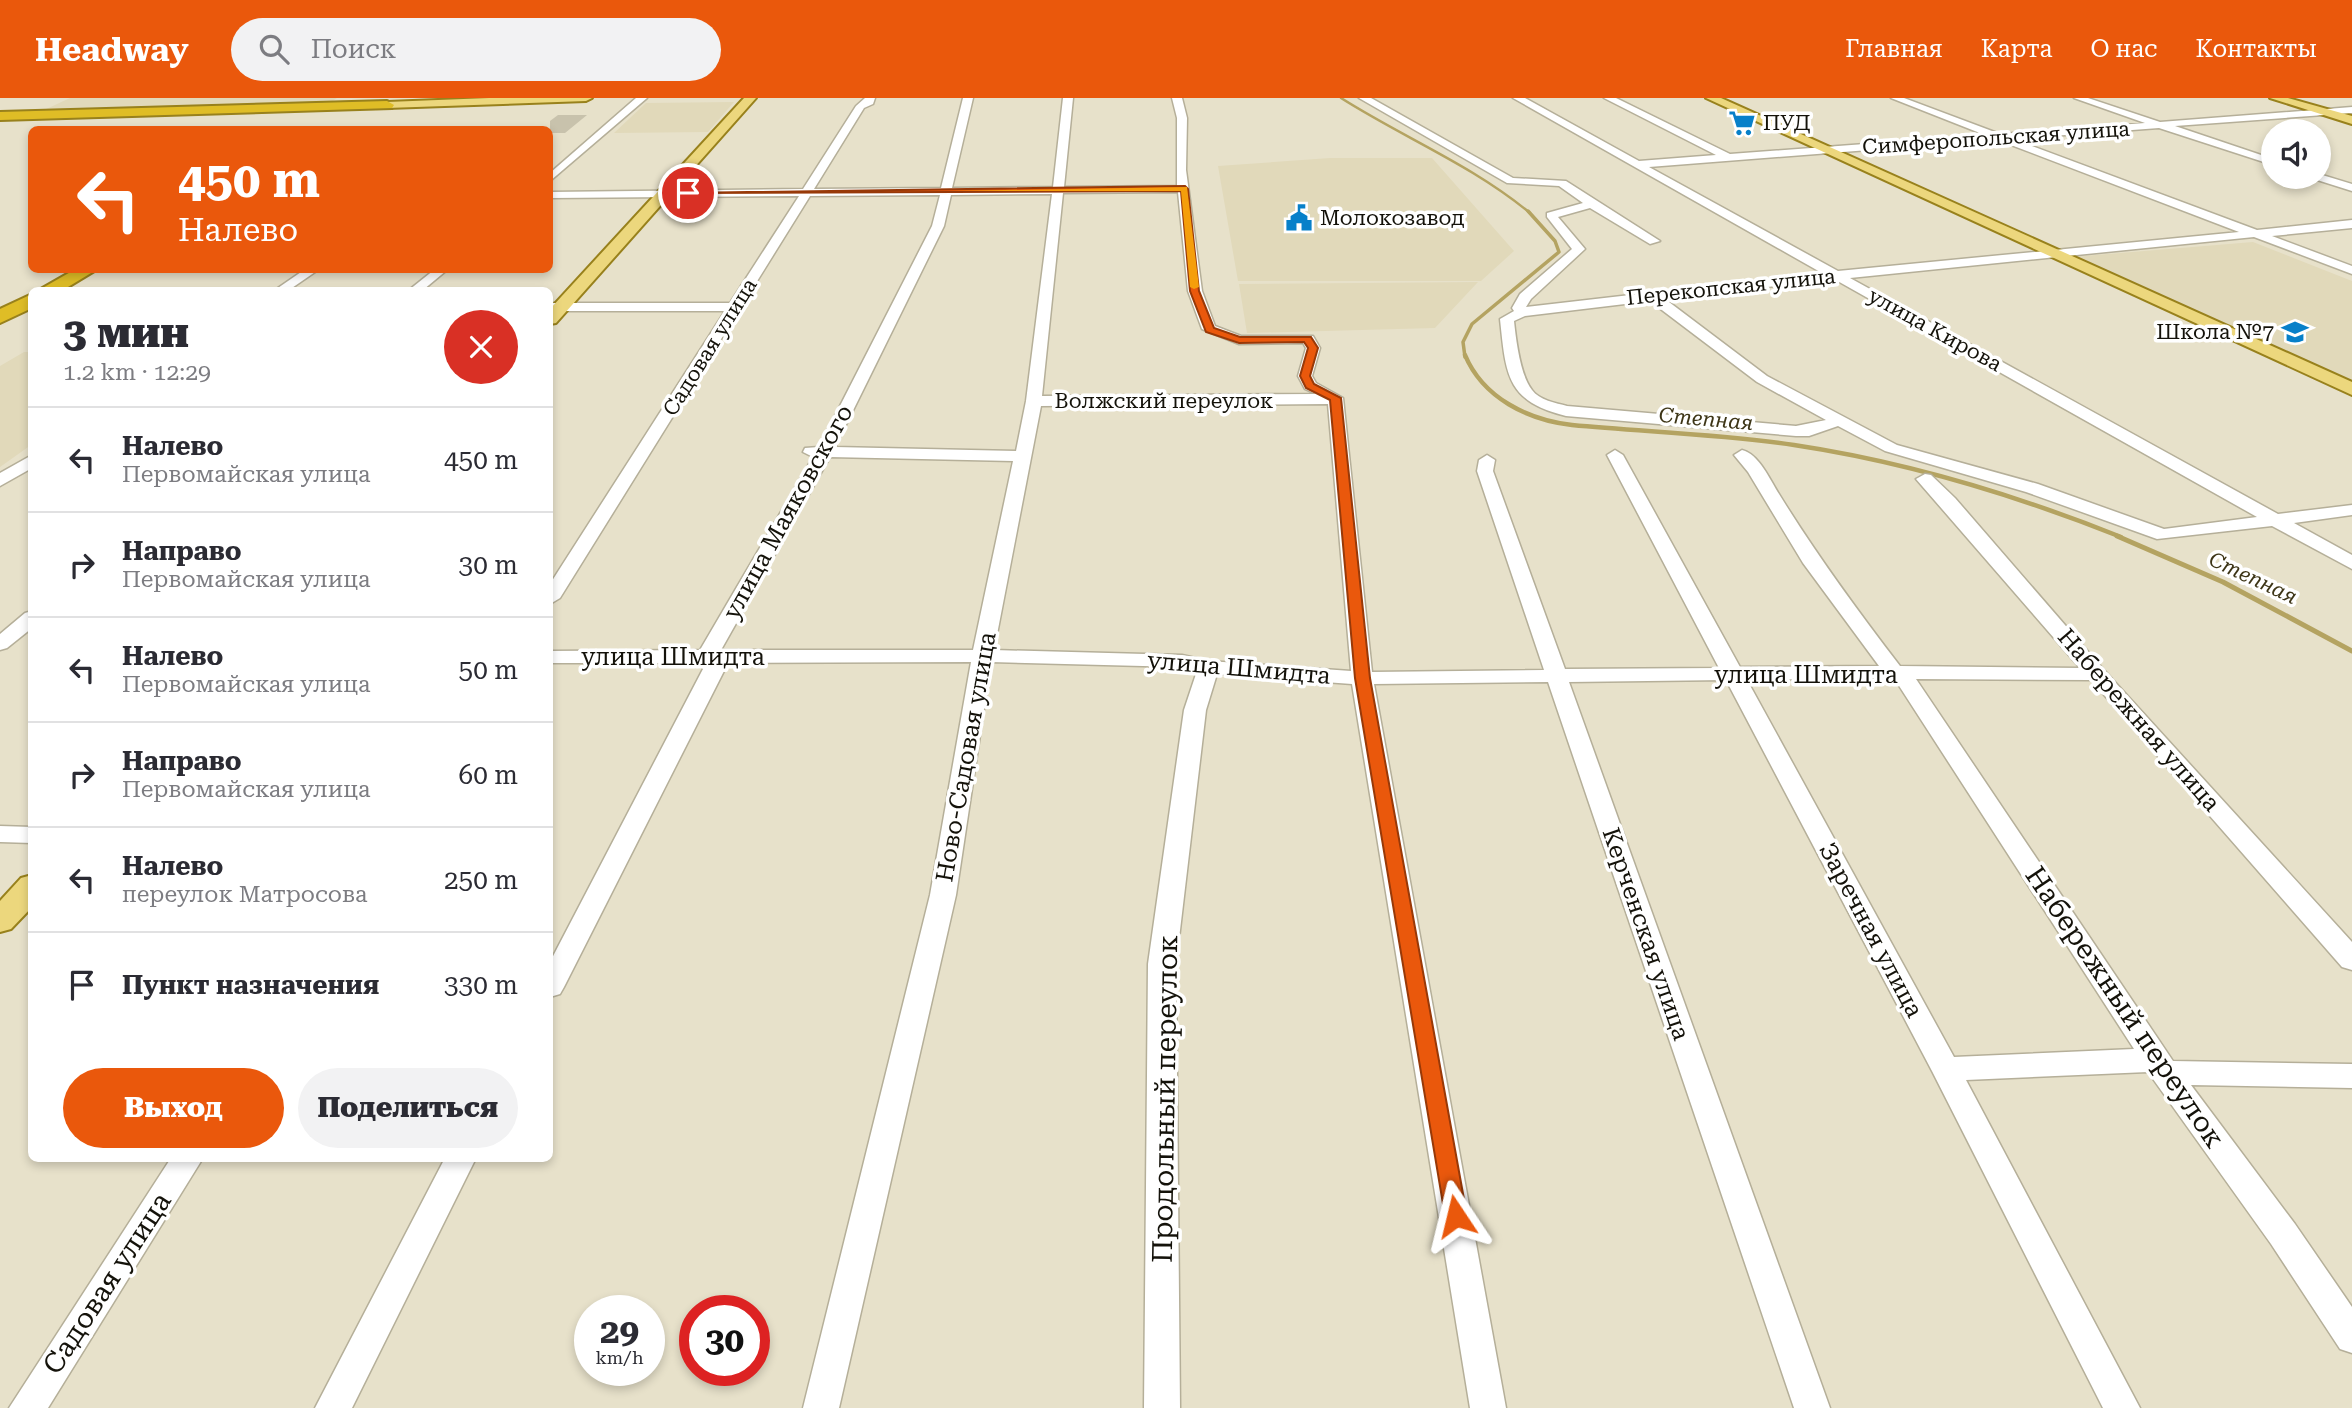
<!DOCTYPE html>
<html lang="ru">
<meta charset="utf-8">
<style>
:root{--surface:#fff;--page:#f2f2f3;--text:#2b2b33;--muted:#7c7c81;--line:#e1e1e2;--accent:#ea580c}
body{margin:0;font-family:"Roboto Serif",serif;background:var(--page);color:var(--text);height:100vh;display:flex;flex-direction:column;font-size:26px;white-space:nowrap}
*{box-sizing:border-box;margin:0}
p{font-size:23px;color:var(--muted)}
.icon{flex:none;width:38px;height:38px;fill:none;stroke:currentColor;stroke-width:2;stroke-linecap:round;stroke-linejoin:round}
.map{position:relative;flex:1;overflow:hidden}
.side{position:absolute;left:28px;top:189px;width:525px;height:875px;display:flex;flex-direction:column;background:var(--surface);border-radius:10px;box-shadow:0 4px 10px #0003}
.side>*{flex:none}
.top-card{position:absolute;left:28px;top:28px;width:525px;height:147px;border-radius:10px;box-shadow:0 4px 10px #0003;background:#ea580c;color:#fff;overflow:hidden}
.fabs{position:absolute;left:2261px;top:21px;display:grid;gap:14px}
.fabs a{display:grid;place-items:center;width:70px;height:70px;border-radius:50%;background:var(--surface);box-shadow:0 4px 10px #0003;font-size:35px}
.speed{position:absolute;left:574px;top:1197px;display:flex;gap:14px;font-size:35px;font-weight:700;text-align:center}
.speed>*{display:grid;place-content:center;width:91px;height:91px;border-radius:50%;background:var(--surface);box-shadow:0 4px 10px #0003;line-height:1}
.speed small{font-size:18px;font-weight:400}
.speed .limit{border:10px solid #d22;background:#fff;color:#111}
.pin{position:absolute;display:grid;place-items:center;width:60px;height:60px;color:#fff;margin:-30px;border:4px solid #fff;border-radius:50%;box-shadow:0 2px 7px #0007}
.me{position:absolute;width:77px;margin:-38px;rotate:350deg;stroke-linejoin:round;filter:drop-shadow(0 0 5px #0008)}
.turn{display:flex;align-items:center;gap:24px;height:147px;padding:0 35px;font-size:32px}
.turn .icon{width:91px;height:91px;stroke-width:2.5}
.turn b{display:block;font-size:49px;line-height:60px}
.round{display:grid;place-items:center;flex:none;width:74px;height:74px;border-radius:37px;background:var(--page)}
.head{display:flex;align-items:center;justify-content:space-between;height:119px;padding:0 35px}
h1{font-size:42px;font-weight:800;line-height:52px}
.button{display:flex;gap:14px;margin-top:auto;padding:14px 35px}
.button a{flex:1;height:80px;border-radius:42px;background:var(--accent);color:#fff;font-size:28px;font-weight:800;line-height:80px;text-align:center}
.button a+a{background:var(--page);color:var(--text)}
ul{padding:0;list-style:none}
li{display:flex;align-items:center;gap:21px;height:105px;padding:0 35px;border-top:2px solid var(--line)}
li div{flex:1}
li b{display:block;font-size:26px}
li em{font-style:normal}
header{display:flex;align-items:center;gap:42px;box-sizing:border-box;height:98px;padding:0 35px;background:var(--accent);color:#fff}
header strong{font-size:33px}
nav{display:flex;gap:38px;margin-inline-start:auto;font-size:24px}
.search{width:490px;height:63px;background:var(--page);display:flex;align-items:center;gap:18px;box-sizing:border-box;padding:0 24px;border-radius:38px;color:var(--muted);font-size:26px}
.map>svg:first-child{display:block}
.built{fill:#e1d9ba}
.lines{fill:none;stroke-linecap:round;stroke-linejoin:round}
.stream-far3{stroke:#b4a361;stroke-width:2.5}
.stream-far2{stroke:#b4a361;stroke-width:3.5}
.stream-far1{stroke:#b4a361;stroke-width:4.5}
.stream{stroke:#b4a361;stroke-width:5}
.building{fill:#c8c2ac}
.minor-casing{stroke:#b5af99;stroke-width:3}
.major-casing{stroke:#98811c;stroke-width:4}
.highway-casing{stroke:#98811c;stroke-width:4}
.minor{fill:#fff;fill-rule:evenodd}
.major{fill:#ecd77d;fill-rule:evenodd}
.highway{fill:#dfbd26;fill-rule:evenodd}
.route{fill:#ea580c;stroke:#983908;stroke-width:2}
.slow{fill:#f59e0b}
.labels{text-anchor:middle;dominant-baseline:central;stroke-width:7;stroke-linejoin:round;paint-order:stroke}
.far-poi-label{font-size:21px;fill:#14120a;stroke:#fff;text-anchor:start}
.far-street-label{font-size:21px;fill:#14120a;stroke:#fff}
.far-water-label{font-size:21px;font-style:italic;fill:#3d3517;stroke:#fff}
.street-label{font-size:24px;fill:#14120a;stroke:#fff}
.near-street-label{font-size:28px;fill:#14120a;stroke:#fff}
</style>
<header>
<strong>Headway</strong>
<div class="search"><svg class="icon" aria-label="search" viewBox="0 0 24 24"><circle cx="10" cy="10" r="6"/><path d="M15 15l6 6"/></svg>Поиск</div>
<nav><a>Главная</a><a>Карта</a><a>О нас</a><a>Контакты</a></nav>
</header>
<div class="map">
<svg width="2352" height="1310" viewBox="0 0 2352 1310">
<rect width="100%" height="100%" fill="#e7e1ca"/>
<path class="built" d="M70,0H337L331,4L42,13Z
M734,4L708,34L614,35L646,5Z
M1330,60H1432L1514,153L1481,183H1238L1218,68Z
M2253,144L2352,183V285L2072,159Z
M1478,184L1435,230L1247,235L1239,186Z
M24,254H31V347L0,369V268Z"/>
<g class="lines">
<path class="stream-far3" d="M1341,0C1404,40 1472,67 1530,115"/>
<path class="stream-far2" d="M1465,259L1463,244L1472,226L1559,154L1555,143L1528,113"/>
<path class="stream-far1" d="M1465,257C1483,300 1528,322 1572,327C1646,334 1721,336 1794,347C1907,364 2016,397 2121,439"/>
<path class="stream" d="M2117,438L2223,484L2352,553"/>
</g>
<path class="building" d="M558,17H587L565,35H550V23Z"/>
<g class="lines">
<g class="minor-casing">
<path id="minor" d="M636,0H647L550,83V75Z
M865,0H875L873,6L864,10L814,91L941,90L963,0H973L952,90L1053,89L1063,0H1073L1064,89L1177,88V20L1172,0H1182L1187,20L1186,72L1202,193L1215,228L1241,238H1313L1320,250L1312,278L1316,285L1343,300L1372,574L1544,572L1477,373L1479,362L1487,357L1495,362L1493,373L1565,571L1719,570L1607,357L1615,352L1623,357L1740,569L1879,568L1803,465L1748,374L1734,357L1742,352C1759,356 1770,382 1779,396C1816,456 1857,512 1900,568L2080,570L1916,381L1925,376L1931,377L1955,400L2104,572L2352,844V872L2342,869L2091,582L1916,581L2173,963L2352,966V990L2191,987L2295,1126L2352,1209V1255L2340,1251L2271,1146L2148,974L1966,982L2140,1310H2103L1932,973L1726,582L1569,584L1830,1310H1794L1548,584L1374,586L1506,1310H1470L1352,586L1217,576L1206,612L1176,866L1180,1310H1144L1148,866L1184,612L1197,573L1182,569L991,564L956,797L839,1310H803L930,797L971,564L720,565L725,571L564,889L560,896L550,899V864L703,571L699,565H550V553L700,552L813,359L803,354L805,350L819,349L932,128L940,97L810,98L560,500L550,506V486L725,213H550V205H730L799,98L550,100V94L803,91L856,8ZM1178,94L1188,193L1202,231L1239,246L1303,245L1306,250L1298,278L1305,291L1316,296L1042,298L1063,95ZM1052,96L1026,303L1016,353L835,349L944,128L951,97ZM1328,306L1351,573L1209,563L1182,557L994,552L1041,308ZM830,359L1013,363L973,552H721ZM1894,580L2134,951L1954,959L1747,582Z
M1359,0H1371L1513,80L1566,83L1660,143L1650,146L1590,110L1558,119L1585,151L1531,201L1526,209L1822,175L1513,0H1525L1639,63L1716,57L1604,0H1616L1730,56L1985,37L1891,0H1904L2000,36L2145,25L2074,0H2088L2160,24L2352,9V15L2175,28L2273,61V67L2159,30L2013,41L2257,132L2352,122V130L2272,138L2352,168V176L2254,139L1850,180L2278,416L2352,407V417L2294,425L2352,457V471L2272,428L2157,441L2026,394L1885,353L1838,328L1809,338H1796L1566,318C1506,303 1506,277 1500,221L1514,213L1512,210L1520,196L1572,151L1547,119V115L1583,105L1559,88L1507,85ZM1998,42L2239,134L1838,173L1649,69ZM1834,181L2257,419L2164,431L2038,386L1897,347L1767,278L1665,201ZM1650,203L1757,284L1826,322L1796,328L1567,308C1556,305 1539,302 1532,292C1520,277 1516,242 1514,223L1525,218Z
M2319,76L2352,86V93L2314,81L2313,79H2319Z
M304,172H318L289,192H275Z
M434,172H447L423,192H409Z
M32,357V370L0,388V375Z
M32,513V530L7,550L0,552V536L25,515Z
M0,728L32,729V745L0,744Z
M171,1060H203L48,1310H9Z
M445,1060H476L352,1310H315Z"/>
</g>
<g class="major-casing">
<path id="major" d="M489,0H592L586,3L387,10L381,7L387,4Z
M744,0H756L556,225L550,226V211Z
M1706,0H1721L2352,284V297Z
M2270,0H2288L2352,18V26Z
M32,777V809L11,831L0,834V803L21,780Z"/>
</g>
<g class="highway-casing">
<path id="highway" d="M387,3L394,7L392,10L0,22V14Z
M74,172H96L63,192H39Z
M32,196V210L0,225V211Z"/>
</g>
<use href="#minor" class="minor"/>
<use href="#major" class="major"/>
<use href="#highway" class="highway"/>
</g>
<path class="route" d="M1185,88L1188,91L1199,193L1214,230L1240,239H1311L1318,250L1310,278L1314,286L1341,300L1370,580L1467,1118L1464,1125L1456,1128L1448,1125L1445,1118L1355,580L1330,302L1306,290L1300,278L1308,250L1304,244L1239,245L1206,234L1190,193L1181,93L685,95Z"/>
<path class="slow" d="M1187,89L1199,189L1194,191L1190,189L1181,93H950Z"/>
<defs>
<g id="supermarket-bare" transform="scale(2.1)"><path d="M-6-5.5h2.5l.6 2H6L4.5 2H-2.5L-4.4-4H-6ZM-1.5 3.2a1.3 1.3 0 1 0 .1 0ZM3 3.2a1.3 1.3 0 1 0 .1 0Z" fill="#0780c9" stroke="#fff" stroke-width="2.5" paint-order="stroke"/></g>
<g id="civic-bare" transform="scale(2.1)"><path d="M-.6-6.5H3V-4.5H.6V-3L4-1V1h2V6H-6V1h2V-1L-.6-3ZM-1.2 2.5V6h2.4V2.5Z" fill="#0780c9" stroke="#fff" stroke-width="2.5" paint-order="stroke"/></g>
<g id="school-bare" transform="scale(2.1)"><path d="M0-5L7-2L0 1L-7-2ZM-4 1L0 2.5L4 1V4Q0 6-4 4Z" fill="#0780c9" stroke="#fff" stroke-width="2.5" paint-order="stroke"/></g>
</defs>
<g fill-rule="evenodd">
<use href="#supermarket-bare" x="1742" y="25"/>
<use href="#civic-bare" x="1299" y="120"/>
<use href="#school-bare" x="2295" y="234"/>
</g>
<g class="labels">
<g class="far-poi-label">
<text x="1763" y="25">ПУД</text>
<text x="1320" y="120">Молокозавод</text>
<text x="2274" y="234" text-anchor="end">Школа №7</text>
</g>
<g class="far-street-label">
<text transform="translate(1996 40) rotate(-4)">Симферопольская улица</text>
<text transform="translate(1731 189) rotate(-6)">Перекопская улица</text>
<text transform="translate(1935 232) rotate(29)">улица Кирова</text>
<text transform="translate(710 249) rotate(-58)">Садовая улица</text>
<text x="1164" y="303">Волжский переулок</text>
</g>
<g class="far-water-label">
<text transform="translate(1706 321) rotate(5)">Степная</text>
<text transform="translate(2253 480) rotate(25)">Степная</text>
</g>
<g class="street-label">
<text transform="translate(788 414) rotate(-61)">улица Маяковского</text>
<text x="673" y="559">улица Шмидта</text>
<text transform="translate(1239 570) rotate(5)">улица Шмидта</text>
<text x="1806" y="577">улица Шмидта</text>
<text transform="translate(2139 622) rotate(49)">Набережная улица</text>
<text transform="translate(966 659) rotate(-80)">Ново-Садовая улица</text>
<text transform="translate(1871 832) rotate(62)">Заречная улица</text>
<text transform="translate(1646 836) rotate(71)">Керченская улица</text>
</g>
<g class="near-street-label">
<text transform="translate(2125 909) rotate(56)">Набережный переулок</text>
<text transform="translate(1165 1001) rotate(-89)">Продольный переулок</text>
<text transform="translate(107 1185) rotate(-57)">Садовая улица</text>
</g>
</g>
</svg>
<div class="fabs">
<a><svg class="icon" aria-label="sound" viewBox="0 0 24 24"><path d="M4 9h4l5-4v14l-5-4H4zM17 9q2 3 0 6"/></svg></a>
</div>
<div class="speed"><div>29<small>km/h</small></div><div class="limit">30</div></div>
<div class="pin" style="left:688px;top:95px;background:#d93025"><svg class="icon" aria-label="arrive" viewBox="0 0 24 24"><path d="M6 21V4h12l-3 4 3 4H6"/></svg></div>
<svg class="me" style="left:1456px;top:1118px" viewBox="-20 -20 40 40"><path d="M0-17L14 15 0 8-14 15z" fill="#ea580c" stroke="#fff" stroke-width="4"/></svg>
<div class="top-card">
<div class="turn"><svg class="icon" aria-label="left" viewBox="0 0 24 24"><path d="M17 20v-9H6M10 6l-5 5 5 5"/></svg><div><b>450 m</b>Налево</div></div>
</div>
<section class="side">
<div class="head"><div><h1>3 мин</h1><p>1.2 km · 12:29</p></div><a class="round" style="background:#d93025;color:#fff"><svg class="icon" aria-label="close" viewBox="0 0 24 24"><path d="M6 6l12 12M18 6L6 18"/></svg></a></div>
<ul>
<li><svg class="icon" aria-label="left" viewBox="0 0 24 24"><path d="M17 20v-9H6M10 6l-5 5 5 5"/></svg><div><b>Налево</b><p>Первомайская улица</p></div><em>450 m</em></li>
<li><svg class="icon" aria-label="right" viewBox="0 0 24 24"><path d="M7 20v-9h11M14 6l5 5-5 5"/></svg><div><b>Направо</b><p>Первомайская улица</p></div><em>30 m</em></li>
<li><svg class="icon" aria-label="left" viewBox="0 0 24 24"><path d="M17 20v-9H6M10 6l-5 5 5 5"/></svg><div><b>Налево</b><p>Первомайская улица</p></div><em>50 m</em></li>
<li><svg class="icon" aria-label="right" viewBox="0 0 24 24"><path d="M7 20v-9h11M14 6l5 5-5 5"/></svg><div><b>Направо</b><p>Первомайская улица</p></div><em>60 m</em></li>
<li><svg class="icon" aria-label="left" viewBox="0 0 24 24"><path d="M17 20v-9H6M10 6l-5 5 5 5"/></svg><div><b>Налево</b><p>переулок Матросова</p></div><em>250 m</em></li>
<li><svg class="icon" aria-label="arrive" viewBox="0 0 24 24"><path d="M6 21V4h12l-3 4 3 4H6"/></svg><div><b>Пункт назначения</b></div><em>330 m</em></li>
</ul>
<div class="button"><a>Выход</a><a>Поделиться</a></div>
</section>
</div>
